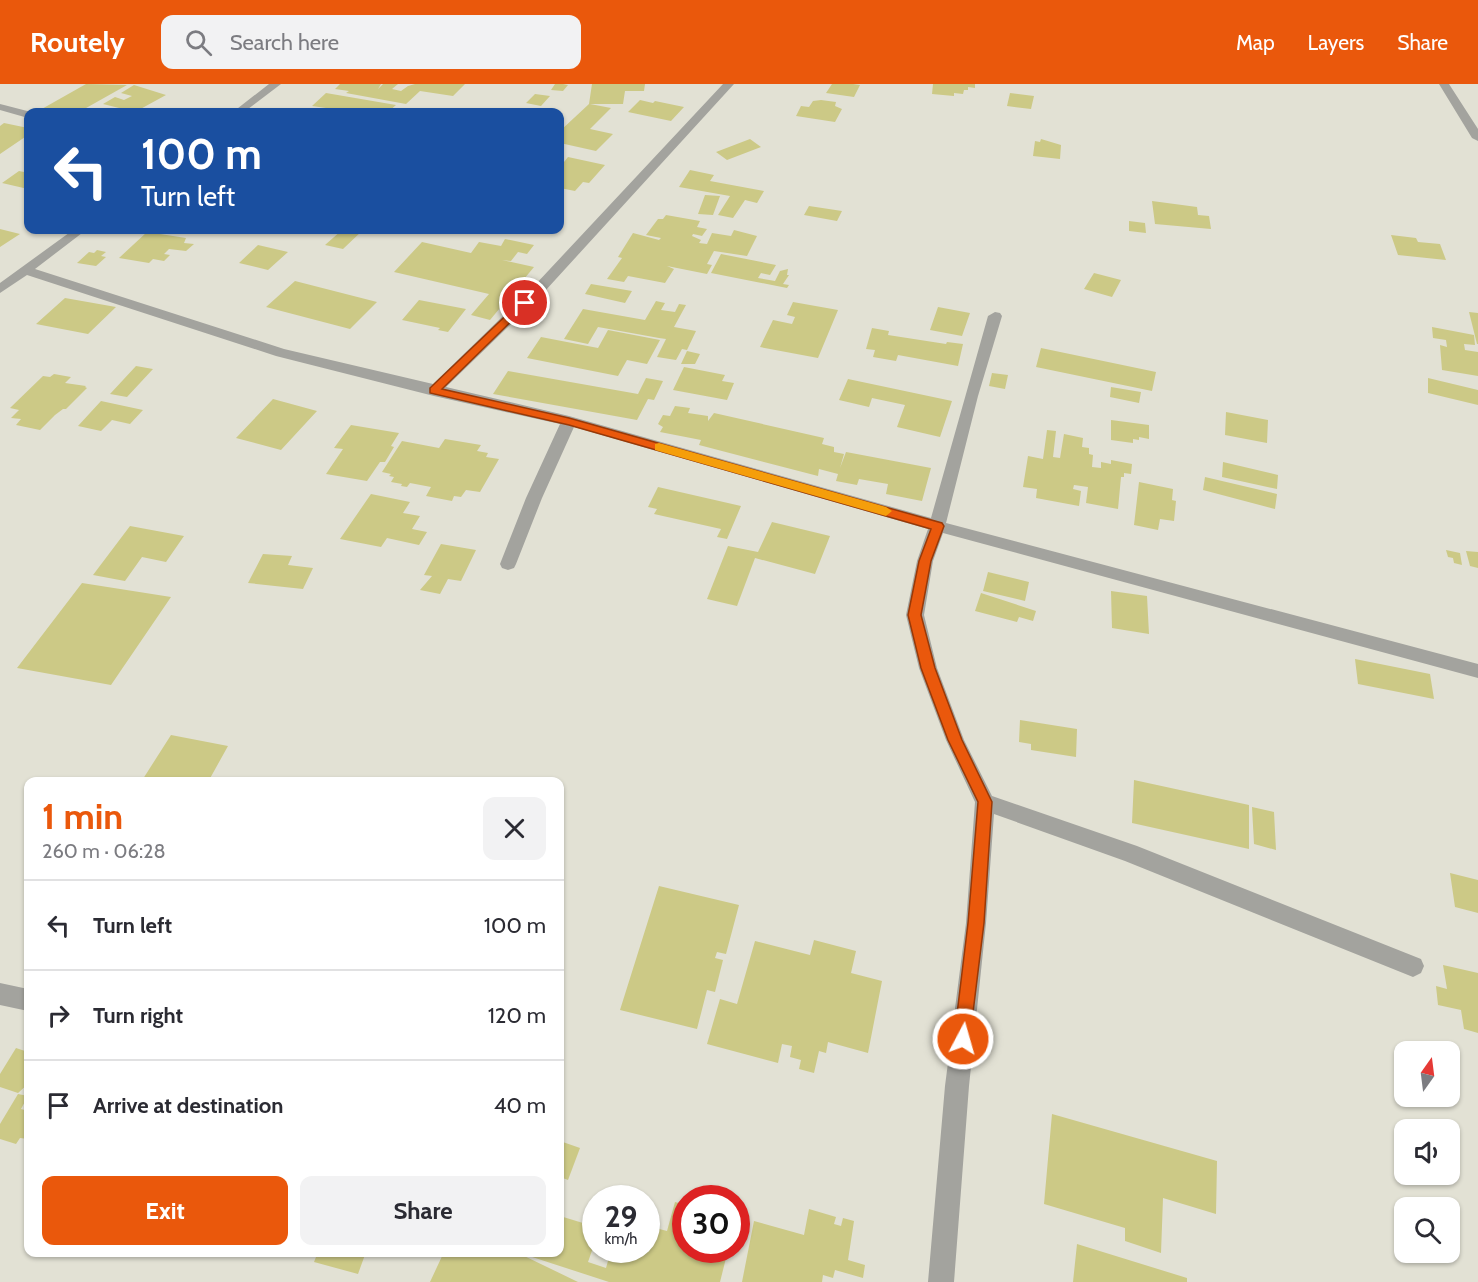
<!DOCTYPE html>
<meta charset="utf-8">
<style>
:root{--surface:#fff;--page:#f2f2f3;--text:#2b2b33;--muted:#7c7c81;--line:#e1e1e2;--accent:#ea580c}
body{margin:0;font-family:Cabin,sans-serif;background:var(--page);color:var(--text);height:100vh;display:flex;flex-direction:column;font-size:22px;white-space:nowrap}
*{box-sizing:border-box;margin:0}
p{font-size:20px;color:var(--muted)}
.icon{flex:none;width:33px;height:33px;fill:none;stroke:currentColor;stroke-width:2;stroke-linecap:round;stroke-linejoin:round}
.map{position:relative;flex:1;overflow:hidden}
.panel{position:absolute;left:24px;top:693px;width:540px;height:480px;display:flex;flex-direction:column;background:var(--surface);border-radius:12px;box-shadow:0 2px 4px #0004}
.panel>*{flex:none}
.top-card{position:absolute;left:24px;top:24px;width:540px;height:126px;border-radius:12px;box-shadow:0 2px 4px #0004;background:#1a4fa0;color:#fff;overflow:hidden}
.needle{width:39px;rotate:14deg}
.buttons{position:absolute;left:1394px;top:957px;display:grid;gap:12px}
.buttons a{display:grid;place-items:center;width:66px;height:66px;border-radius:12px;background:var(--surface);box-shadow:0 2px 4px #0004;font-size:30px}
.speed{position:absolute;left:582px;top:1101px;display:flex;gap:12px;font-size:30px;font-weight:700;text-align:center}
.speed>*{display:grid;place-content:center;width:78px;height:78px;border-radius:50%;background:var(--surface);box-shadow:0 2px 4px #0004;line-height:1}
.speed small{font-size:15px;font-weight:400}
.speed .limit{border:9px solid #d22;background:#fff;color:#111}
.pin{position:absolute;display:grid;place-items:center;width:51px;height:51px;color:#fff;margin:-26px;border:3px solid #fff;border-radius:50%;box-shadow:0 2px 6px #0007}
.me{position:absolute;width:66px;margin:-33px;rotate:6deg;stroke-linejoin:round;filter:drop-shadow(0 0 4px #0008)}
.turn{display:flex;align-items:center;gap:21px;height:126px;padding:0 18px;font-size:27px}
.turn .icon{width:78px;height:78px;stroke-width:2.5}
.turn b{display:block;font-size:42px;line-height:51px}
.round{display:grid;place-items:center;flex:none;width:63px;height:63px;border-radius:12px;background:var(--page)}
.head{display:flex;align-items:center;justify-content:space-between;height:102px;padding:0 18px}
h1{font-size:36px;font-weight:700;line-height:45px;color:var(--accent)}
.action{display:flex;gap:12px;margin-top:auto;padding:12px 18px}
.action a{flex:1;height:69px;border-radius:12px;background:var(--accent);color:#fff;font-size:24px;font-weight:700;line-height:69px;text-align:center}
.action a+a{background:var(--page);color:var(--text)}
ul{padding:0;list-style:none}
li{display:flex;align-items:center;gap:18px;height:90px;padding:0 18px;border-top:2px solid var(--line)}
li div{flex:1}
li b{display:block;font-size:22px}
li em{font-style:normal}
header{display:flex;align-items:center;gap:36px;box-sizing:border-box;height:84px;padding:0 30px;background:var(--accent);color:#fff}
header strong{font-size:28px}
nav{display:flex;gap:33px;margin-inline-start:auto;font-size:21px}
.search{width:420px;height:54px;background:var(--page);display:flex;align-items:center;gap:15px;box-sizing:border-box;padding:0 21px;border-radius:12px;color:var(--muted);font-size:22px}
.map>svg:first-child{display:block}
.building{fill:#ccc986}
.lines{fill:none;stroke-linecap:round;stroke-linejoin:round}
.minor{fill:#a3a39e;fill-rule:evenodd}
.route{fill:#ea580c;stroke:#983908;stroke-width:1.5}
.slow{fill:#f59e0b}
</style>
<header>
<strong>Routely</strong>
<div class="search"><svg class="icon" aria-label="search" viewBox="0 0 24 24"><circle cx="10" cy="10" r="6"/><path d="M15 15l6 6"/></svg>Search here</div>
<nav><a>Map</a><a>Layers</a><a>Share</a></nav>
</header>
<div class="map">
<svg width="1478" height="1198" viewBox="0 0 1478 1198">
<rect width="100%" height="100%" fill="#e2e1d4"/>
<path class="building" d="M86,0L127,1L79,28H48L40,26Z
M340,0H381L378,5L383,0H398L392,5L401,7L408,2L415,0H465L453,12L420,7L406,20L346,9L349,7L335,5Z
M555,0H563L568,1L563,7L551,6Z
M592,0H645L644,7H625L623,20H590L611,24L590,45L613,50L596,67L560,59V47L589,20Z
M832,0H853L860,1L854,13L826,9Z
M933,0H975V4L968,3V6H964L963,10L954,9V12L932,10Z
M134,1L166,11L135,28L103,20L115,13L124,16L132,12L121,9Z
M326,9L396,21L388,28H354L312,22Z
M1010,9L1034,12L1031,25L1007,22Z
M535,10L550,12L541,22L526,19Z
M640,16L653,19L655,17L684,23L671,37L628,28Z
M821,16L836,18L835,22L842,25L835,38L796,32L801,22L809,23L813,17Z
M4,39L28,44V51L0,70V42Z
M750,55L761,63L727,76L716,68Z
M1041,55L1061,61L1060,75L1033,72L1035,57L1040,58Z
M568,73L605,81L589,99L583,98L575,107L560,104V83Z
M28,85V105L2,99L19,87L24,88Z
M690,86L714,91L710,97L764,107L757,119L745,116L733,134L718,131L730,112L679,103Z
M705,111L720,112L713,131L698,130Z
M1152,117L1197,123L1198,131L1209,132L1211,145L1155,140Z
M809,122L842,127L837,137L804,131Z
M666,131L700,137L697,143L707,145L702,152L693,150L692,152L701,156L699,159L707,160L712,149L731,152L734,146L757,152L747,172L714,167L707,180L712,181L707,190L667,182L674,185L665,199L628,192L624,198L607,195L622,174L618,173L633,149L659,156L661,154L646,151L658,135H663Z
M1129,137L1145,139L1146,149L1129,147Z
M0,145L20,150L0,163Z
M342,146H363L343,165L325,161Z
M147,148L186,154L184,159L194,160L186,167L169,165L164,170L170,171L164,177L153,175L149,179L119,174Z
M1391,151L1416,154L1418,158L1440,160L1446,176L1398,171Z
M505,155L534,161L527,170L518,168L511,177L502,176L534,183L490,236L471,231L489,210L394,188L422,158L471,169L479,158L501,162Z
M258,161L288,168L268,186L239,179Z
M97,166L106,168L101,172L106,173L96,182L77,179L89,168L94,169Z
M721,170L776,181L770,191L761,189L758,194L775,197L780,187L788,185L787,191H789L783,200L789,201L787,204L711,189Z
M1094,189L1121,196L1112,213L1084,205Z
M295,197L377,218L350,245L266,223Z
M591,200L632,207L625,219L585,210Z
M65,214L116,223L88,250L36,240Z
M419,216L466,225L448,248L438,246L440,244L402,236Z
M656,217L665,219L661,226L675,228L679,220L686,221L674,243L696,247L687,266L682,265L676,276L657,273L666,255L659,254L598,243L588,260L564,255L583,225L645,236Z
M793,218L838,226L818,274L760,263L773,236L792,240L795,233L787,231Z
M938,223L970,229L962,252L930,246Z
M1469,228L1478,229V260H1477Z
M1432,243L1474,251L1475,261L1464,260L1465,266L1478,268V292L1442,286L1440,261L1447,263L1446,256L1433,254Z
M872,244L889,247L888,251L946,260L947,258L963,260L958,282L898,271L896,277L873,273L875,266L866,265Z
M608,246L660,256L647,280L627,276L618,292L527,274L541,253L598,264Z
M1041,264L1156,288L1152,307L1036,283Z
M687,267L700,270L695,280H681Z
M136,282L153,285L127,313L110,310Z
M684,283L725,291L722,297L734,299L727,316L673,306Z
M508,287L638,310L646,294L663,297L654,316L648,315L637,336L493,310Z
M992,289L1008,291L1005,305L989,302Z
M54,290L71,293L65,299L86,302L85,303L87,304L66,325H63L55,331L40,346L16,341L21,335L11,334L19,326L10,324L43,292L50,293Z
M1428,294L1478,306V321L1428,309Z
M848,295L952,317L940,353L897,343L905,321L872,314L869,323L839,316Z
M1111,303L1141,308L1139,319L1110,313Z
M273,315L317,327L281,366L236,354Z
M101,317L143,326L130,340L112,336L101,347L78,342Z
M675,322L690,324L688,329L708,332V337L714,329L824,354L822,360L834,363V368L844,370L840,384L846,368L931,384L922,417L886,410L888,400L859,395L857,401L836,397L838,390L819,385L818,392L699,361L701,356L660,348L663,343L658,340L663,331L670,332Z
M1226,328L1268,336L1267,359L1225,351Z
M1111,336L1149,341V355L1139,353V356L1133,355V359L1111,356Z
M351,341L399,349L391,362L394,363L385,378H380L367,397L326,390L343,365L334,364Z
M1047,346L1056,347L1053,373L1060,374L1064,350L1083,354L1082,363L1089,364V370L1093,371L1092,383L1101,384V378L1111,380V376L1132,380L1131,390L1124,389V393H1121L1118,425L1086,419L1088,403L1074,401L1073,405L1081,407L1079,422L1036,414L1037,405L1023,403L1028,372L1043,375Z
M445,355L481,361L477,367L488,369L486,373L499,375L480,408L466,406L461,413L454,412L452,417L426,412L431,403L410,399L407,403L401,402L402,400L391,398L394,393L389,392L391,390L382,388L402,357L439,364Z
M1223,378L1278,391L1277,405L1222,393Z
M1205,393L1277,410L1275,425L1203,406Z
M1139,398L1173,405L1172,416L1176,417L1174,437L1160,435L1158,446L1134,441Z
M658,403L741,422L727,455L717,453L721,445L654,430L657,425L648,423Z
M371,410L410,418L403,429L420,432L412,445L427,448L419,461L387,454L381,463L340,455Z
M772,438L830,452L815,490L755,474L737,522L707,515L728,462L758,468Z
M130,442L184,452L166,478L142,473L125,497L93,491Z
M441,460L476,466L461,497L448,495L440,510L420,506L432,492L424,491Z
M1446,466L1460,469L1462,481L1454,479L1453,474L1448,473Z
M1466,467L1478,468V484L1470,482Z
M263,470L292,472L288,481L313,484L303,505L248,499Z
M988,488L1029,498L1025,517L983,507Z
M82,499L171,513L111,601L17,584Z
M1111,507L1147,512L1149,550L1112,544Z
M981,509L1036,527L1033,537L1019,533L1017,538L975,527Z
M1355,575L1430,590L1434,615L1358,600Z
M1020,636L1077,645L1076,673L1031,666V660L1019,658Z
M171,651L228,662L208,698H141Z
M1134,696L1249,721V765L1132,739Z
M1252,723L1274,728L1276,766L1254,760Z
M1450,789L1478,796V829L1455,823Z
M659,802L739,821L726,870L717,868L715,874L723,876L715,908L707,906L697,945L620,926Z
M814,856L856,867L851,889L882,897L868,969L828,958L826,969L819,967L814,989L799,985L801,976L790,973L792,962L782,960L778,979L707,960L720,915L737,920L755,857L810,871Z
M1443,881L1478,889V949L1464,945L1461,926L1438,921L1436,902L1447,905Z
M16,964L28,968V1000L18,1009L0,1003V990Z
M18,1010L28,1012L21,1025L28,1027V1055L20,1054L16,1060L0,1055V1040Z
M1052,1030L1217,1077L1216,1130L1163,1114L1161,1169L1125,1157V1144L1044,1120Z
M560,1057L580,1064L568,1096L560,1093Z
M675,1118L686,1121V1166H728L720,1198H609L526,1171L527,1168H560V1132L596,1143V1155L588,1178L606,1184L611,1166H646L648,1142L667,1147Z
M809,1125L836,1133L834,1140L841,1142L843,1134L854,1137L848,1176L865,1181L863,1194L835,1186L833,1194L823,1191L822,1198H742L754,1137L804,1151Z
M1077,1160L1187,1194V1198H1073Z
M318,1168H366L358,1190L314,1178Z
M444,1168H516L578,1198H430Z"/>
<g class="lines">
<path class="minor" d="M269,0H281L244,28H233Z
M723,0H734L545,207L446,303L569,332L931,434L988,232L995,228L1000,229L1002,232L978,312L946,439L1478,580V594L943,449L933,477L924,531L937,584L964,656L992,712L1137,762L1421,875L1424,882L1421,889L1413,893L1125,777L994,730L986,839L969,1002L954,1198H928L945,1002L966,839L975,718L946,656L919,584L906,531L917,477L928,445L574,343L542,414L516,480L514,484L508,486L502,484L500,480L526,414L560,340L434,312L276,272L27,191L0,209V199L73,146H86L35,185L284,265L433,300L535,201Z
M1439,0H1449L1478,45V57L1472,54Z
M0,20L4,21L31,28H28V34L0,26Z
M0,899L28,905V927L0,921Z"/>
</g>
<path class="route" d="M521,217L530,219L442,305L569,334L942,439L944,442L931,477L921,531L935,584L962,656L992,718L984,839L969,961L963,964L957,961L954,955L968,839L978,718L948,656L921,584L908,531L919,477L931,445L569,341L430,309V304Z"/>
<path class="slow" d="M659,359L886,423L892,427L886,432L655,366V360Z"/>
</svg>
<div class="buttons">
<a><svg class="needle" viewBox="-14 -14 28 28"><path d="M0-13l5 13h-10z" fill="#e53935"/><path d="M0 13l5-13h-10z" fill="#7c7c81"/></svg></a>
<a><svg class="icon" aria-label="sound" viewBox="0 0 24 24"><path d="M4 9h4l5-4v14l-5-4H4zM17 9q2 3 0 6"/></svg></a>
<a><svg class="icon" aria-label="search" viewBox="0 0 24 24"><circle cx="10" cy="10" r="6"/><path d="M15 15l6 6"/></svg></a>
</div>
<div class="speed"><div>29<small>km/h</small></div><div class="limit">30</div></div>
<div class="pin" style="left:525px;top:219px;background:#d93025"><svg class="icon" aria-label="arrive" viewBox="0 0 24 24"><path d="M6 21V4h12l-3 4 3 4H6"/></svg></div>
<svg class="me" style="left:963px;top:955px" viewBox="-20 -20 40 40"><circle r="17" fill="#ea580c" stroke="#fff" stroke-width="3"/><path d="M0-11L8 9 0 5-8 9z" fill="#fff"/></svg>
<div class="top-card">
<div class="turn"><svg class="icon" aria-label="left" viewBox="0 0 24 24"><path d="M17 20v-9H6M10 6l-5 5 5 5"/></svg><div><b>100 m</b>Turn left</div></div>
</div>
<section class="panel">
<div class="head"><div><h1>1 min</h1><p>260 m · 06:28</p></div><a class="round"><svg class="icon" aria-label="close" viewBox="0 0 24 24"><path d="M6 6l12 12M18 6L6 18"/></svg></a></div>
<ul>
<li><svg class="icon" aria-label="left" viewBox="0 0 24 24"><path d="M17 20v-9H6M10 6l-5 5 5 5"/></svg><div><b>Turn left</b></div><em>100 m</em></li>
<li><svg class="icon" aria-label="right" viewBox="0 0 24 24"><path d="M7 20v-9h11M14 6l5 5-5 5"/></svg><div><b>Turn right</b></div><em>120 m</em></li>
<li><svg class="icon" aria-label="arrive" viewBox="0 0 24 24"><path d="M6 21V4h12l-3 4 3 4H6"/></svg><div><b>Arrive at destination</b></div><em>40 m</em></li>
</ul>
<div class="action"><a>Exit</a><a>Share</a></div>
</section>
</div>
